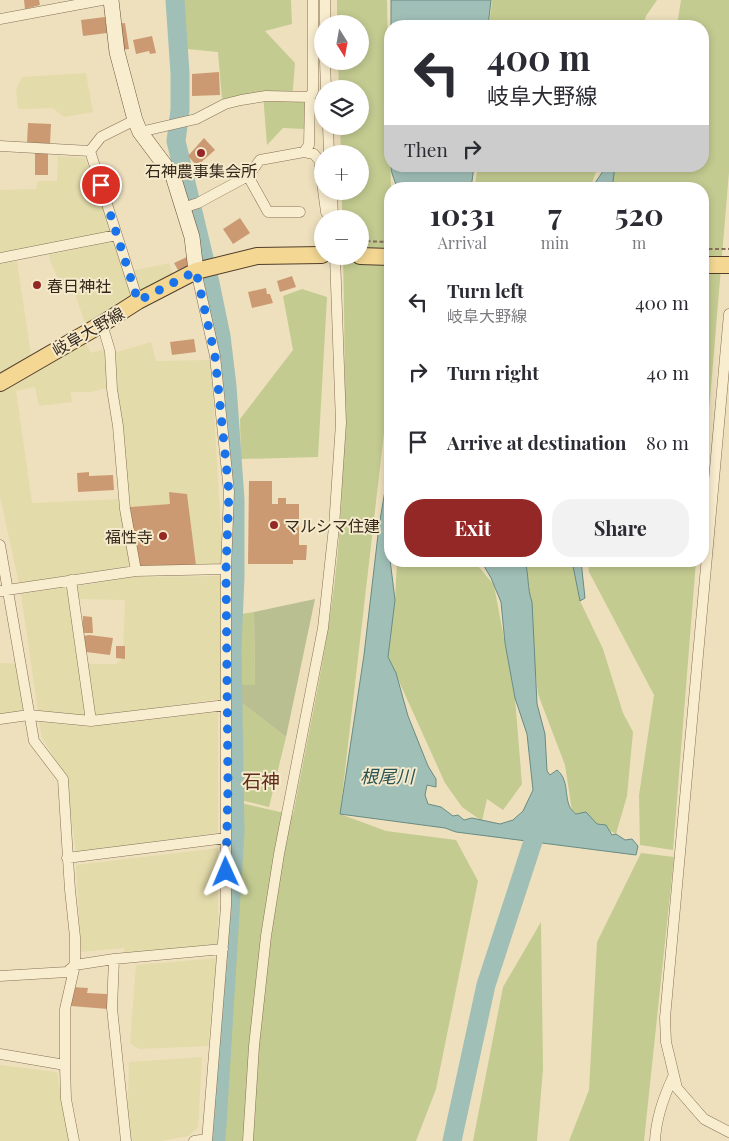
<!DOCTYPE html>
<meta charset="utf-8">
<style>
:root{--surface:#fff;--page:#f2f2f3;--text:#2b2b33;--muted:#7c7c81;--accent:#942826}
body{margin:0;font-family:"Playfair Display","Noto Sans JP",serif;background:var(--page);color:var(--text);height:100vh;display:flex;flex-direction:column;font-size:19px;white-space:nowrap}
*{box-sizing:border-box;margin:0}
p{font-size:16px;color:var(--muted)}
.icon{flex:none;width:28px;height:28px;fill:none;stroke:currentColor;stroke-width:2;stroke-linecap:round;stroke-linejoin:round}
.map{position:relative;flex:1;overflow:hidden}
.side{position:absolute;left:384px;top:182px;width:325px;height:385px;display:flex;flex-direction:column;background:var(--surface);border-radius:20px;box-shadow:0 2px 8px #0003}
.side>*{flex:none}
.guide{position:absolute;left:384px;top:20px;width:325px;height:152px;border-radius:20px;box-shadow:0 2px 8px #0003;background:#fff;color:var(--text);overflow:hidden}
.needle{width:32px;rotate:169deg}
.controls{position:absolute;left:314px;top:15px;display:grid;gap:10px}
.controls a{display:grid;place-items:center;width:55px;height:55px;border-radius:50%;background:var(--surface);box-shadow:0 2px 8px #0003;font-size:25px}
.pin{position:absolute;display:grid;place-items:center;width:42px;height:42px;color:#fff;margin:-21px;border:2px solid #fff;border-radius:50%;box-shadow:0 1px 5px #0007}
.me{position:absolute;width:55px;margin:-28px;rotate:359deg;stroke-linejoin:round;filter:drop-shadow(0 0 4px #0008)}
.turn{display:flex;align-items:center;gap:18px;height:105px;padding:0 20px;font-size:22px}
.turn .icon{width:65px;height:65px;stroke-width:2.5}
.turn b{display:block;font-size:35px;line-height:42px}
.then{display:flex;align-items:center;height:48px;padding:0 20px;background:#0003;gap:10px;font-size:19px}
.eta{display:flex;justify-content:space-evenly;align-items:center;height:85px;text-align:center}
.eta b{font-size:30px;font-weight:700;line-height:35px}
.cta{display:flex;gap:10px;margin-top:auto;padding:10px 20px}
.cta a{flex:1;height:58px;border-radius:20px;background:var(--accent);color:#fff;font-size:20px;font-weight:700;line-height:58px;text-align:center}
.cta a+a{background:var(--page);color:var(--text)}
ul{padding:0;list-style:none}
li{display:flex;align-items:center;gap:15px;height:70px;padding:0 20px}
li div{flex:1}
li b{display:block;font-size:19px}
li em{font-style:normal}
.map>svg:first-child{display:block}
.farmland{fill:#e3dbaa}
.green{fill:#c3cb91}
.cemetery{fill:#b9bf91}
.water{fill:#a0bfb7;stroke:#688c84}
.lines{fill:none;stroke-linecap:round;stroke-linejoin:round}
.river{stroke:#a0bfb7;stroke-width:19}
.building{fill:#cc9a72}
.minor-casing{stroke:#857056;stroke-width:11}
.secondary-casing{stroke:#675139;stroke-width:16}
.primary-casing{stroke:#523e2b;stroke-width:18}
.path{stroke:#857056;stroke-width:2;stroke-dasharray:4 2.5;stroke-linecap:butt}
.minor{stroke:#f9edcf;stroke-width:10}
.secondary{stroke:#f9edcf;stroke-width:15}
.primary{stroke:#f3d793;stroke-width:16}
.route{stroke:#1a73e8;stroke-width:9;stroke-dasharray:0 16.2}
.poi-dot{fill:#942826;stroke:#f5eacc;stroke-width:2}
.labels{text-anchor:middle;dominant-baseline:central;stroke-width:4;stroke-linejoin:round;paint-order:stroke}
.poi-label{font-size:16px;fill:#34281b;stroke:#f5eacc;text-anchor:start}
.street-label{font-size:16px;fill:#34281b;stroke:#f5eacc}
.water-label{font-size:18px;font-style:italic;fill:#2a5453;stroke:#f5eacc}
.quarter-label{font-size:19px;fill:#612b1a;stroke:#f5eacc}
</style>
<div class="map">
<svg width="729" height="1141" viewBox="0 0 729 1141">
<rect width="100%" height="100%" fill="#eee0bd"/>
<path class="farmland" d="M86,73L93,112L64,117L53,108L18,109L16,89L22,77Z
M58,156L85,158L111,229L108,232L0,253V190L36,189L38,181H57Z
M115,241L131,293V298L85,323L71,282L61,286L48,255Z
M17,261L31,355L0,373V264Z
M169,263L173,275L139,293L131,271Z
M84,340L91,353L104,349L110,387L91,392H71L72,402L39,406L35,387L16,391L32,503L121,499L131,562L127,567L19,583L0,497V393Z
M151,342L156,361L211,360L223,566L196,565L187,494L170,492V504L130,507L114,353Z
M222,576L221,699L94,716L86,664H116L123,658L125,600L77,599V586L133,577Z
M67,587L86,714L84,717L38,711L21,594Z
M0,663L19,664L24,710L22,713L0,716Z
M218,712V833L76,852L65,775L42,738L39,722L90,727Z
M218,848V944L125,954L124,948L81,952L76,865Z
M217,958L208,1046L139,1049L130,1043L136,965Z
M202,1057L198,1128L188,1136L161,1141H134L127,1137L129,1062Z
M0,1065L57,1072L69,1141H0Z"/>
<path class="green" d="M183,0H291L292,24L265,31L295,63L292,100L306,103L304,129L283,128L267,145L263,94L222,99L218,52L187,49Z
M337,0H387L391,189L390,381L340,814L386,831L456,840L478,881L436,1089L416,1141H217L232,970L241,803L293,815C311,719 334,622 340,524C346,435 345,345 343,256H360V219H342V191H360V154H341L340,126H360V89H339L338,61H360V24H337Z
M492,0H657L646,16L643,26H489Z
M681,0H729V172L703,483L702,189H608L615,166H702V26H677Z
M478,166H598L590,189H474Z
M302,289L327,297L318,457L241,459L240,419L293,350L283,296Z
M397,561H474L494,585L515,698L522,784L503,810L487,799L482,821L462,807L445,783L388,657L395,600Z
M523,561H576L580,601L603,649L623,713L633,732L627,796L616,834L572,811L565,765L538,694Z
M588,561H696L673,850L640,845L639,795L654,695L589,572Z
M254,612L255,686L238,700L286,737L269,807L236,799L235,615Z
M641,853L674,857L644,1141H569L589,1090L597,942Z
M541,922L543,1069L537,1141H473L503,987Z"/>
<path class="cemetery" d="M315,599L286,737L238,700V685H255L254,612Z"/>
<path class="water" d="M391,0H491L488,26H391Z
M391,166H474L471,189H396C397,182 391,176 391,166Z
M600,166H615L612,189H591L603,171Z
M390,461V497L387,535L395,600L388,657L396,673L408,716L428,766L436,779V787L427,785L425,795L428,804L441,807L453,816L458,815L464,820L472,818L500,824L513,820L523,811L533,790L527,734L515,698L505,643L501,602L491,578L481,561H525C529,575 527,588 532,602L537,704L545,734L547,771L550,775L557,770C572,782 561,804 576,814L586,812L597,824L606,825L612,835L616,834L625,840L632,839L638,846L636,855L456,832L445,828L340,814L364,655L379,526Z
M572,561H581L585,598L580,601Z"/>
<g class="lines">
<path class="river" d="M175,0L180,73V110L176,141L210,283L221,336L227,386L235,500V576L232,648L235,832L216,1141
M452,1141L486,985L541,817"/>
</g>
<path class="building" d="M24,0H39L40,5L25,9Z
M105,17L107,33L83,36L81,20Z
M125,23L129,49L121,50L117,24Z
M152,36L156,53L150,54L149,51L136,54L133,40Z
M219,72L220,95L192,96V74Z
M28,123L51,124L50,144L27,143Z
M204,138L215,150L197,166L188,156Z
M35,151H48V175H35Z
M240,218L250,233L233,244L223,229Z
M187,257L191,264L178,270L174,263Z
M292,276L296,287L280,292L277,281Z
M266,288L267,294H270L273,303L252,308L248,292Z
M194,339L196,352L172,355L170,342Z
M89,472V476L113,475L114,490L78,492L77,473Z
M249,481H272V504H278V498H286V504H299V545H307L306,560H293V564H248Z
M169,492L187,494L196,565L139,567L130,507L170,504Z
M83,616L92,617L93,633H82Z
M89,635L113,638L110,655L86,652L84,650V636Z
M116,646H125V659L116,658Z
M72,987L88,988L87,993L107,994L108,1009L71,1006Z"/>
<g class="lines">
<g class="minor-casing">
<path id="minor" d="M325,0V24
M0,19L102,0
M325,61L326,89
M328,126L329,154
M140,132L196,119L225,104L241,100L266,96L310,97L313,91V0
M0,146L90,151
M90,151L138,301
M90,151L101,137L135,120
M304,152L314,154L319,160L326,212L331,219
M248,176L268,212H300
M332,191L333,219
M183,208L198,203L248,176L260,160L304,152L309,145L310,97
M0,258L117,235
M196,271L215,356L229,492L226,569V906L207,1141
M729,314L665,1018L666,1042L677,1088L704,1119L729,1132
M102,324L110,351L112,389L118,426L125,509L136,571
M0,545L34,741L63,779L70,890L75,937V965L65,1009V1065
M71,580L91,721
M0,591L136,571L226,569
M0,719L29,715L91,721L226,705
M67,858L226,838
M114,959L112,1008L126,1141
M0,976L67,972L75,965L114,959L223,949
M0,1054L65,1065L66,1099L74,1141
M194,1141L207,1139
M248,1141L254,1046L266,936L279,854L323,628L334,527L341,423L335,256
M655,1141C656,1119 664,1096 673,1077"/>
</g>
<g class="secondary-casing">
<path id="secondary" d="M111,0L117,52L135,120L140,132L173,176L192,237L196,271"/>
</g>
<g class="primary-casing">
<path id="primary" d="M360,256L390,257
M702,265H729
M0,383L102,324L138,301L196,271L257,256L322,255"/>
</g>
<path class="path" d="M360,241L390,242
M702,249H729"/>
<use href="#minor" class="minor"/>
<use href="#secondary" class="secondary"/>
<use href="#primary" class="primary"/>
</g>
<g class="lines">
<path class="route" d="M101,185L138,301L196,271L215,356L229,492L226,570L228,786L226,872"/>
</g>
<g class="poi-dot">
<circle cx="201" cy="153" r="5"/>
<circle cx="37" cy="285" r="5"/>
<circle cx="274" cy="525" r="5"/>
<circle cx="163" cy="536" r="5"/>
</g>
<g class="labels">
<g class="poi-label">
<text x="201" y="170" text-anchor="middle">石神農事集会所</text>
<text x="47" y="285">春日神社</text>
<text x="284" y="525">マルシマ住建</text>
<text x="153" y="536" text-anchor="end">福性寺</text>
</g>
<g class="street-label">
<text transform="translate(88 331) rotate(-30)">岐阜大野線</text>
</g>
<g class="water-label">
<text x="387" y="776">根尾川</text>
</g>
<g class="quarter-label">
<text x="261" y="780">石神</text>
</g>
</g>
</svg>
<div class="controls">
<a><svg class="needle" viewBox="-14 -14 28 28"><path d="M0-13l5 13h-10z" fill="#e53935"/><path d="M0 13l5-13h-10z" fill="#7c7c81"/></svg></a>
<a><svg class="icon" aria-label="layers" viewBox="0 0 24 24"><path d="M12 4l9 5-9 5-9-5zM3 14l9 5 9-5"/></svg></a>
<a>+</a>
<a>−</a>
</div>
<div class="pin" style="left:101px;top:185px;background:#d93025"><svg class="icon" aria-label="arrive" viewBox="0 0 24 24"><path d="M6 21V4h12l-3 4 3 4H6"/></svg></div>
<svg class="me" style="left:226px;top:872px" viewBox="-20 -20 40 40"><path d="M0-17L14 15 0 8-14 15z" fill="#1a73e8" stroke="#fff" stroke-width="4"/></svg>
<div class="guide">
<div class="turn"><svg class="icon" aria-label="left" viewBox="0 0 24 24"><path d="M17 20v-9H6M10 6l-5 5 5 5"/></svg><div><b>400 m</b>岐阜大野線</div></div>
<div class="then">Then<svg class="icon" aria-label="right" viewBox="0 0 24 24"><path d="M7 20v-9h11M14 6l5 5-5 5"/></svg></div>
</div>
<section class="side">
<div class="eta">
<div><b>10:31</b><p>Arrival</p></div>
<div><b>7</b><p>min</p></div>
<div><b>520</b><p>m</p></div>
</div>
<ul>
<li><svg class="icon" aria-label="left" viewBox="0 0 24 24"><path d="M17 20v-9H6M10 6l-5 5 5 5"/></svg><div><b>Turn left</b><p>岐阜大野線</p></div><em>400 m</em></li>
<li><svg class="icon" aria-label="right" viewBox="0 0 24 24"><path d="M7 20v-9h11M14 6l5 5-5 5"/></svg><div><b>Turn right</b></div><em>40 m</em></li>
<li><svg class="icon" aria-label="arrive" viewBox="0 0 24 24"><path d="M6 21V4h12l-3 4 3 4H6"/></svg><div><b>Arrive at destination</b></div><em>80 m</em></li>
</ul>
<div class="cta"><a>Exit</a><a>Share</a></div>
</section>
</div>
